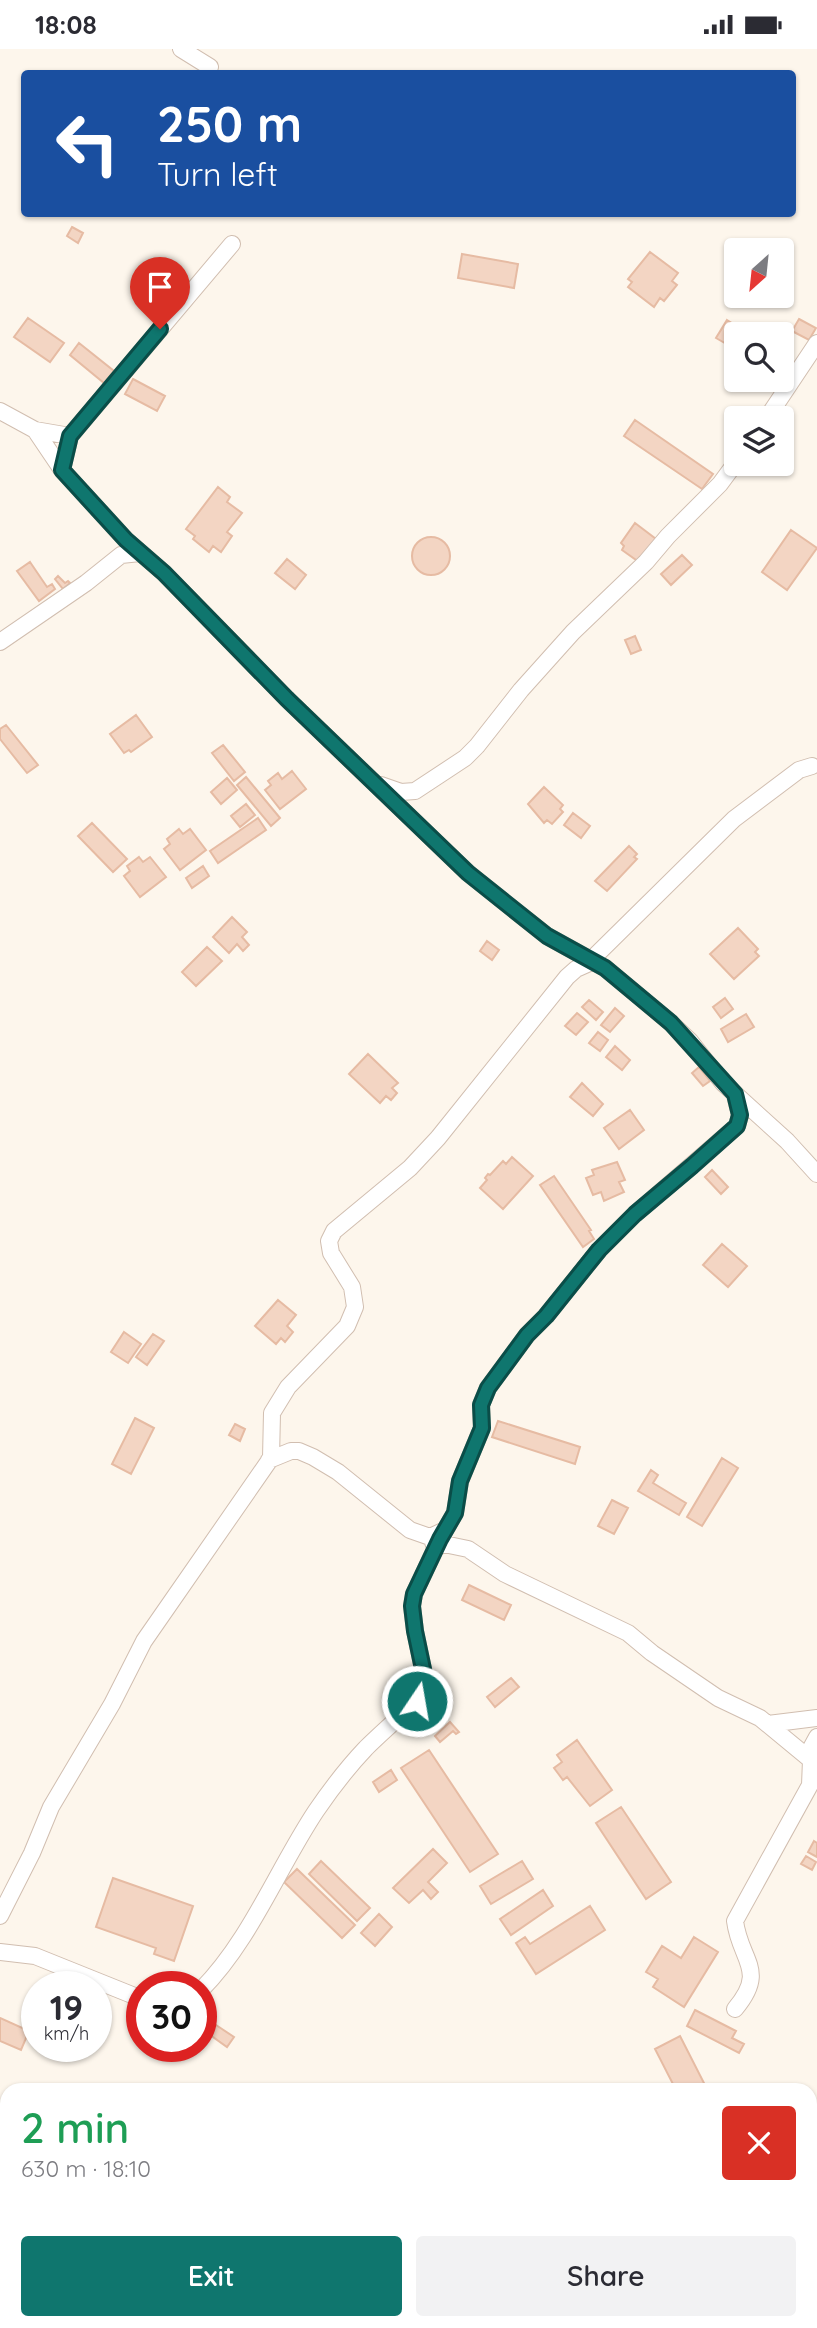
<!DOCTYPE html>
<meta charset="utf-8">
<style>
:root{--surface:#fff;--page:#f2f2f3;--text:#2b2b33;--muted:#7c7c81;--accent:#0f766e}
body{margin:0;font-family:Quicksand,sans-serif;background:var(--page);color:var(--text);height:100vh;display:flex;flex-direction:column;font-size:26px;white-space:nowrap}
*{box-sizing:border-box;margin:0}
p{font-size:23px;color:var(--muted)}
.icon{flex:none;width:38px;height:38px;fill:none;stroke:currentColor;stroke-width:2;stroke-linecap:round;stroke-linejoin:round}
.map{position:relative;flex:1;overflow:hidden}
.side{position:absolute;left:0px;top:2034px;width:817px;height:247px;display:flex;flex-direction:column;background:var(--surface);border-radius:21px 21px 0 0;box-shadow:0 2px 5px #0004}
.side>*{flex:none}
.top-card{position:absolute;left:21px;top:21px;width:775px;height:147px;border-radius:7px;box-shadow:0 2px 5px #0004;background:#1a4fa0;color:#fff;overflow:hidden}
.needle{width:46px;rotate:207deg}
.tools{position:absolute;left:724px;top:189px;display:grid;gap:14px}
.tools a{display:grid;place-items:center;width:70px;height:70px;border-radius:7px;background:var(--surface);box-shadow:0 2px 5px #0004;font-size:35px}
.speed{position:absolute;left:21px;top:1922px;display:flex;gap:14px;font-size:35px;font-weight:700;text-align:center}
.speed>*{display:grid;place-content:center;width:91px;height:91px;border-radius:50%;background:var(--surface);box-shadow:0 2px 5px #0004;line-height:1}
.speed small{font-size:18px;font-weight:400}
.speed .limit{border:10px solid #d22;background:#fff;color:#111}
.pin{position:absolute;display:grid;place-items:center;width:60px;height:60px;color:#fff;margin:-72px -30px;border-radius:50% 50% 50% 0;rotate:-45deg;box-shadow:0 0 7px #0007}
.pin .icon{rotate:45deg}
.me{position:absolute;width:77px;margin:-38px;rotate:12deg;stroke-linejoin:round;filter:drop-shadow(0 0 5px #0008)}
.turn{display:flex;align-items:center;gap:24px;height:147px;padding:0 21px;font-size:32px}
.turn .icon{width:91px;height:91px;stroke-width:2.5}
.turn b{display:block;font-size:49px;line-height:60px}
.round{display:grid;place-items:center;flex:none;width:74px;height:74px;border-radius:7px;background:var(--page)}
.overview{display:flex;align-items:center;justify-content:space-between;height:119px;padding:0 21px}
h1{font-size:42px;font-weight:600;line-height:52px;color:#1e9e55}
.cta{display:flex;gap:14px;margin-top:auto;padding:14px 21px}
.cta a{flex:1;height:80px;border-radius:7px;background:var(--accent);color:#fff;font-size:28px;font-weight:600;line-height:80px;text-align:center}
.cta a+a{background:var(--page);color:var(--text)}
.status{display:flex;justify-content:space-between;align-items:center;height:49px;padding:0 35px;background:var(--surface);direction:ltr}
.status svg{height:19px;fill:currentColor}
.map>svg:first-child{display:block}
.building{fill:#f3d5c3;stroke:#e6bba3;stroke-width:2}
.lines{fill:none;stroke-linecap:round;stroke-linejoin:round}
.street-casing{stroke:#d1beb0;stroke-width:18}
.street{stroke:#fff;stroke-width:16}
.route-casing{stroke:#0a4d48;stroke-width:18}
.route{stroke:#0f766e;stroke-width:12}
</style>
<div class="status"><b>18:08</b><svg viewBox="0 0 49 12"><path d="M0 12V9h3v3zM5 12V6h3v6zM10 12V3h3v9zM15 12V0h3v12zM26 1h20v11H26zM47 4h2v5h-2z"/></svg></div>
<div class="map">
<svg width="817" height="2279" viewBox="0 0 817 2279">
<rect width="100%" height="100%" fill="#fdf6ec"/>
<path class="building" d="M72,178L83,184L78,194L67,187Z
M650,203L678,224L672,232L677,236L664,252L660,249L654,258L628,238L632,233L628,230Z
M462,205L518,215L514,239L458,229Z
M28,269L64,294L50,313L14,288Z
M799,270L816,279L809,291L792,282Z
M727,271L748,284L737,285V301L716,289Z
M79,294L114,322L104,334L70,306Z
M133,330L165,347L157,362L125,345Z
M635,371L713,425L702,440L624,387Z
M218,438L230,448L227,453L242,464L227,483L232,487L221,503L213,497L209,503L193,490L195,487L186,480Z
M635,474L656,490L639,513L622,501L624,497L621,494Z
M791,481L817,499L787,541L762,523Z
M412 507a19 19 0 1 1 38 0a19 19 0 1 1-38 0Z
M682,506L692,516L671,536L661,525Z
M287,510L306,526L295,540L275,524Z
M30,513L47,538L52,535L55,540L39,552L17,522Z
M58,527L65,534L68,532L70,534L63,540L55,530Z
M635,587L641,601L631,605L625,591Z
M136,666L152,688L131,703L129,701L124,704L110,685Z
M6,676L38,716L27,724L0,690V680Z
M223,696L245,723L234,732L212,704Z
M292,722L306,740L280,760L265,741L271,736L268,732L278,724L282,730Z
M246,728L280,769L271,777L237,736Z
M227,729L237,741L221,755L211,743Z
M544,738L563,756L560,760L563,763L552,775L547,771L544,774L528,755Z
M246,755L255,766L240,778L231,767Z
M573,764L590,777L581,789L564,776Z
M258,769L266,781L218,814L210,802Z
M92,774L127,810L113,823L78,787Z
M179,780L183,785L190,780L206,801L180,821L164,800L170,795L167,790Z
M629,797L637,805L634,808L637,810L607,842L595,832Z
M139,808L143,813L150,808L166,828L140,848L124,827L130,822L127,817Z
M203,817L209,827L192,839L186,829Z
M232,868L247,883L242,888L249,896L243,902L237,895L229,904L213,888Z
M738,879L758,900L755,903L759,907L734,930L710,905Z
M487,892L499,901L492,911L480,902Z
M207,898L222,912L196,937L182,923Z
M725,949L733,960L721,969L713,958Z
M589,951L603,963L596,971L582,958Z
M615,959L624,967L610,983L601,976Z
M577,964L588,973L576,986L565,977Z
M746,965L754,978L728,993L721,980Z
M598,983L608,991L600,1002L589,994Z
M615,997L630,1011L622,1021L606,1008Z
M368,1005L398,1034L392,1039L397,1044L391,1051L386,1047L380,1054L349,1025Z
M699,1018L710,1032L703,1037L692,1024Z
M582,1034L603,1055L593,1067L570,1048Z
M630,1061L644,1081L619,1100L604,1079Z
M512,1108L533,1127L503,1160L480,1139L487,1131L485,1129L488,1125L490,1126L503,1112L506,1115Z
M617,1113L625,1131L619,1133L624,1143L604,1152L601,1143L593,1146L586,1129L594,1126L592,1121Z
M712,1121L728,1138L721,1145L705,1128Z
M554,1127L591,1181L589,1182L594,1190L583,1198L540,1136Z
M722,1195L747,1217L728,1238L703,1216Z
M278,1251L296,1266L287,1277L293,1283L285,1293L281,1289L276,1295L255,1277Z
M124,1283L141,1295L128,1314L111,1303Z
M153,1285L164,1292L147,1316L136,1308Z
M135,1369L154,1379L131,1425L112,1415Z
M498,1372L580,1398L575,1415L492,1388Z
M235,1375L245,1380L240,1392L229,1386Z
M722,1409L738,1419L702,1477L687,1468Z
M651,1421L658,1426L653,1434L686,1454L679,1466L638,1442Z
M612,1451L628,1459L614,1485L598,1477Z
M469,1536L511,1556L504,1571L462,1551Z
M511,1629L519,1638L495,1658L487,1648Z
M413,1668L421,1676L412,1683L405,1675Z
M450,1673L459,1683L456,1685L453,1682L440,1693L435,1687Z
M577,1691L612,1741L590,1757L567,1728L563,1731L554,1719L562,1713L557,1706Z
M429,1701L498,1805L470,1823L401,1719Z
M391,1721L397,1731L379,1743L373,1733Z
M621,1758L671,1833L646,1850L596,1774Z
M814,1792L817,1794V1808L808,1803Z
M433,1800L447,1814L428,1833L438,1843L431,1850L423,1841L409,1854L393,1839Z
M806,1807L816,1813L812,1821L801,1815Z
M321,1812L370,1859L357,1872L309,1825Z
M522,1812L533,1830L491,1855L480,1837Z
M297,1820L355,1876L342,1889L284,1833Z
M113,1829L193,1857L174,1912L154,1905L156,1899L96,1878Z
M543,1841L553,1857L511,1886L500,1870Z
M590,1857L605,1881L536,1925L516,1894L525,1888L530,1895Z
M379,1865L392,1878L375,1897L361,1884Z
M694,1888L718,1903L684,1958L653,1938L658,1930L646,1923L662,1897L681,1909Z
M695,1961L736,1982L732,1989L744,1995L739,2004L687,1977Z
M0,1969L29,1982L21,2001L0,1992Z
M213,1974L234,1988L227,1998L206,1983Z
M680,1987L707,2040H667L674,2037L655,2000Z
M104,2273H139L132,2279H108Z
M253,2273H277L281,2279H258Z"/>
<g class="lines">
<g class="street-casing">
<path id="street" d="M181,0L210,18
M0,362L35,381L62,421L126,491L164,524L287,650L468,824L547,887L605,919L671,974L690,992L723,1034L787,1092L817,1125
M767,369L817,294
M35,381L70,387
M62,421L70,387L232,195
M0,593L86,534L121,506L140,504
M381,736L401,743L415,742L465,709L477,697L521,641L573,583L646,513L668,487L720,435L737,412
M591,911L734,770L799,721L812,717
M269,1411L291,1402H299L313,1408L338,1423L410,1481L430,1488L443,1482
M433,1493L435,1499L444,1495L468,1500L505,1525L628,1584L652,1604L718,1649L760,1669L811,1711L810,1736L735,1872C740,1912 768,1921 735,1960
M768,1675L817,1669
M810,1710L811,1699L817,1688
M0,1867L32,1804L51,1758L112,1655L144,1592L271,1409L272,1364L288,1338L347,1277L355,1258L352,1238L331,1204L329,1192L334,1182L410,1119L438,1089L567,928L576,920L594,912
M0,1903L35,1907L142,1950
M201,1941C250,1892 278,1819 316,1762C331,1740 348,1718 366,1699C386,1679 409,1661 427,1639L415,1582L412,1557L414,1545L440,1490L455,1464L460,1432L482,1379L481,1356L488,1339L527,1286L546,1267L599,1201L635,1165L737,1077L740,1066L735,1046"/>
</g>
<use href="#street" class="street"/>
</g>
<g class="lines">
<g class="route-casing">
<path id="route" d="M160,280L70,387L62,421L126,491L164,524L287,650L468,824L547,887L605,919L671,974L735,1045L740,1066L737,1077L692,1117L635,1165L599,1201L546,1267L527,1286L488,1339L481,1356L482,1379L460,1432L455,1464L440,1490L414,1545L412,1557L415,1582L427,1639L417,1652"/>
</g>
<use href="#route" class="route"/>
</g>
</svg>
<div class="tools">
<a><svg class="needle" viewBox="-14 -14 28 28"><path d="M0-13l5 13h-10z" fill="#e53935"/><path d="M0 13l5-13h-10z" fill="#7c7c81"/></svg></a>
<a><svg class="icon" aria-label="search" viewBox="0 0 24 24"><circle cx="10" cy="10" r="6"/><path d="M15 15l6 6"/></svg></a>
<a><svg class="icon" aria-label="layers" viewBox="0 0 24 24"><path d="M12 4l9 5-9 5-9-5zM3 14l9 5 9-5"/></svg></a>
</div>
<div class="speed"><div>19<small>km/h</small></div><div class="limit">30</div></div>
<div class="pin" style="left:160px;top:280px;background:#d93025"><svg class="icon" aria-label="arrive" viewBox="0 0 24 24"><path d="M6 21V4h12l-3 4 3 4H6"/></svg></div>
<svg class="me" style="left:417px;top:1652px" viewBox="-20 -20 40 40"><circle r="17" fill="#0f766e" stroke="#fff" stroke-width="3"/><path d="M0-11L8 9 0 5-8 9z" fill="#fff"/></svg>
<div class="top-card">
<div class="turn"><svg class="icon" aria-label="left" viewBox="0 0 24 24"><path d="M17 20v-9H6M10 6l-5 5 5 5"/></svg><div><b>250 m</b>Turn left</div></div>
</div>
<section class="side">
<div class="overview"><div><h1>2 min</h1><p>630 m · 18:10</p></div><a class="round" style="background:#d93025;color:#fff"><svg class="icon" aria-label="close" viewBox="0 0 24 24"><path d="M6 6l12 12M18 6L6 18"/></svg></a></div>
<div class="cta"><a>Exit</a><a>Share</a></div>
</section>
</div>
